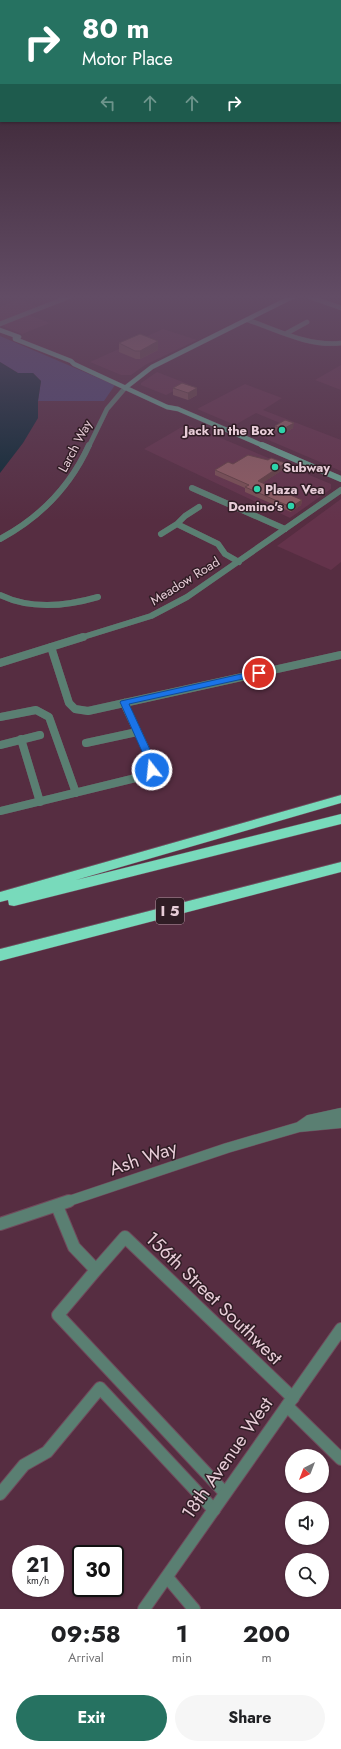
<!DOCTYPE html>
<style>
:root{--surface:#fff;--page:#f6f6f6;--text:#202124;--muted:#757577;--accent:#267261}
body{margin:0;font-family:Jost,sans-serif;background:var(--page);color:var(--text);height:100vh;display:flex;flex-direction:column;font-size:15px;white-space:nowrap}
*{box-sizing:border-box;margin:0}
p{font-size:13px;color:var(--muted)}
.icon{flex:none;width:22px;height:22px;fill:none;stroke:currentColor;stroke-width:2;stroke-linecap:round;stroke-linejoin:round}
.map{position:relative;height:1609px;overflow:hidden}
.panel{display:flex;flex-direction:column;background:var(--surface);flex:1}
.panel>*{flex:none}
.banner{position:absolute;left:0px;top:0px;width:341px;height:122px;box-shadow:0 1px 3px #0004;background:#267261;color:#fff;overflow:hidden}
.needle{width:26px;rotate:222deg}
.tools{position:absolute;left:285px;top:1449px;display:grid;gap:8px}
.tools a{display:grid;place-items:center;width:44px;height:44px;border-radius:50%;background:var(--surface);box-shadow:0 1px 3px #0004;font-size:20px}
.speed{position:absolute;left:12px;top:1545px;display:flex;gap:8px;font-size:20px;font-weight:700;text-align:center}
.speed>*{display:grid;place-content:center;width:52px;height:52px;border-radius:50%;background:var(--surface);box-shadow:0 1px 3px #0004;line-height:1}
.speed small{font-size:10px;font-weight:400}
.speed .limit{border:2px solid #111;border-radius:6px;background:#fff;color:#111}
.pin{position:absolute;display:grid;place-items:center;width:34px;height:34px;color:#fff;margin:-17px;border:2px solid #fff;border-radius:50%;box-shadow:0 1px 4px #0007}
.me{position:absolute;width:44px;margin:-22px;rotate:344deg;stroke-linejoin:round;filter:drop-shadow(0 0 3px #0008)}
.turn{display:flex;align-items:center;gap:14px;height:84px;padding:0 16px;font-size:18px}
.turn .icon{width:52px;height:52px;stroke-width:2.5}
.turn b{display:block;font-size:28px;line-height:34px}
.lanes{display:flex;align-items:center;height:38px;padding:0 16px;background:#0003;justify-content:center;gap:20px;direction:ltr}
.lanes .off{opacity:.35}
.eta{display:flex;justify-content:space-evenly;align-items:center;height:68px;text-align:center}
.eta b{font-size:24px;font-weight:700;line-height:28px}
.cta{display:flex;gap:8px;margin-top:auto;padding:8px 16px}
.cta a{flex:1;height:46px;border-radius:24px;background:var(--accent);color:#fff;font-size:16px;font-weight:700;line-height:46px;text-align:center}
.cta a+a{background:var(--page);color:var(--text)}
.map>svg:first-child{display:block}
.built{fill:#64334b}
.green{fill:#4d4572}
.water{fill:#0c2935}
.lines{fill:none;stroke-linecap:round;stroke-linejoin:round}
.minor-far3-casing{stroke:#704a5c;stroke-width:5}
.minor-far2-casing{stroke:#704a5c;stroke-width:6}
.minor-far1-casing{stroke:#704a5c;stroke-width:8}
.minor-casing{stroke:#704a5c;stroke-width:14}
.tertiary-far4-casing{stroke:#704a5c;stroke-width:5}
.tertiary-far3-casing{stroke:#704a5c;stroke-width:6}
.tertiary-far2-casing{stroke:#704a5c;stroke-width:8}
.tertiary-far1-casing{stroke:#704a5c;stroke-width:11}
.tertiary-casing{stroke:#704a5c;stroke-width:14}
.secondary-far1-casing{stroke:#704a5c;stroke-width:5}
.secondary-casing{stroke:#704a5c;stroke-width:6}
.motorway-casing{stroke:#704a5c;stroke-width:1}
.minor-far3{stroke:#5a7f72;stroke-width:4.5}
.minor-far2{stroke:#5a7f72;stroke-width:6}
.minor-far1{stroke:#5a7f72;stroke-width:8}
.minor{stroke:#5a7f72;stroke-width:12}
.tertiary-far4{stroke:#5a7f72;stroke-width:4.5}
.tertiary-far3{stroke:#5a7f72;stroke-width:6}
.tertiary-far2{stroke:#5a7f72;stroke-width:8}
.tertiary-far1{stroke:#5a7f72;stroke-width:10}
.tertiary{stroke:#5a7f72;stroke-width:12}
.secondary-far1{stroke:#67a490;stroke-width:4.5}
.secondary{stroke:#67a490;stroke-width:6}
.motorway{fill:#78dabb;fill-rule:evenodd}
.wall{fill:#7b5055}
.shaded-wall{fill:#644145}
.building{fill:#8f5d63;stroke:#644145}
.route{fill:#1a73e8;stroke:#114b97}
.poi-dot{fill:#2dd4ab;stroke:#301d25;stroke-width:1.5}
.labels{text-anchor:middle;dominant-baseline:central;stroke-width:3;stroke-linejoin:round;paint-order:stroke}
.far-poi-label{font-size:13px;font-weight:bold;fill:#e8cdd8;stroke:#301d25;text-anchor:end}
.far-street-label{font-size:13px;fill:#e8cdd8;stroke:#301d25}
.shield{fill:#301d25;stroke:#b198a2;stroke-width:1}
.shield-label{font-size:15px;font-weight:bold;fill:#e8cdd8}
.near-street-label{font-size:19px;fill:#e8cdd8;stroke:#301d25}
</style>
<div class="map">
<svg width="341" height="1609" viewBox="0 0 341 1609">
<rect width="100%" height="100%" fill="#562d41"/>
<path class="built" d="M19,299L43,309L29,315L50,323L22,334L0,325V307Z
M163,329L197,340L145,365L131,375H121L90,362Z
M341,365V390L315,380Z
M157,372L188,384L166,395L141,385V383Z
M245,384L282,398L263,410L341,440V471L259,436L280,423L256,413L235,425L197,409Z
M187,424L331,484V489L290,518L144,449Z
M341,499V562L331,570L277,546Z"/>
<path class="green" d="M0,336L115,385L104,401H38L41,381L33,373H18L0,362Z"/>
<path class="water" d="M0,362L18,373H33L41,381L38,401V418L23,443L0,473Z"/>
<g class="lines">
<g class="minor-far3-casing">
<path id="minor-far3" d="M307,296L341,308
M248,320C277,330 309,347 341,343
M0,324L71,296
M287,333L307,322"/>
</g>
<g class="minor-far2-casing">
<path id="minor-far2" d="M192,488L285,529
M177,524L185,516L199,507
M161,534L177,524L218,544L225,554L239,562
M0,595C31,610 67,606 98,597"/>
</g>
<g class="minor-far1-casing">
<path id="minor-far1" d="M51,647L69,703L75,709L88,711L341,655
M0,717L36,710L49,717L76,793
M21,739L40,802
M86,743L137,732
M0,745L40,735
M0,811L148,775L153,765L124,703"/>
</g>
<g class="minor-casing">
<path id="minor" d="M57,1206L74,1247L96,1270L58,1315L225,1493
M96,1270L125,1237L293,1398
M287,1406L341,1459
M0,1494L24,1465L47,1452L100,1388L214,1510
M167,1577L194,1609"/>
</g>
<g class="tertiary-far4-casing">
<path id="tertiary-far4" d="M89,446L107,409L125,388"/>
</g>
<g class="tertiary-far3-casing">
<path id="tertiary-far3" d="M0,539C41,517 70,487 89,445
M80,638L151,616L187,597L341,490"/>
</g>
<g class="tertiary-far2-casing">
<path id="tertiary-far2" d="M0,663L83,637"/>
</g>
<g class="tertiary-far1-casing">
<path id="tertiary-far1" d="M299,1127L309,1120L341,1113
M66,1202L227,1148L299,1127L341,1123"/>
</g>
<g class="tertiary-casing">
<path id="tertiary" d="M0,1224L69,1201
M144,1609L341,1329"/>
</g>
<g class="secondary-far1-casing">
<path id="secondary-far1" d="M0,330L19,337
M15,337V339L71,361L74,364L167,407L178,409L264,446
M125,388L152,367L294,296"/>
</g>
<g class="secondary-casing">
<path id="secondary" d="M262,445L341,479"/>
</g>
<g class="motorway-casing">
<path id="motorway" d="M341,795V803L76,880L341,814V824L14,906L9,905L8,900L0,902V892Z
M341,862V872L0,961V949Z"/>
</g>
<use href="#minor-far3" class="minor-far3"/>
<use href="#minor-far2" class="minor-far2"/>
<use href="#minor-far1" class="minor-far1"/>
<use href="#minor" class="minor"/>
<use href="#tertiary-far4" class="tertiary-far4"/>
<use href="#tertiary-far3" class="tertiary-far3"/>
<use href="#tertiary-far2" class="tertiary-far2"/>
<use href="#tertiary-far1" class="tertiary-far1"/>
<use href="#tertiary" class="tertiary"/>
<use href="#secondary-far1" class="secondary-far1"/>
<use href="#secondary" class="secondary"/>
<use href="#motorway" class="motorway"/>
</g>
<path class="wall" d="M158,341V350L140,359H136L119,352V343Z
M173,388L197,395L188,400L173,395Z
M275,426L293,428L283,434L275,431Z
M233,464L284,469L262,483L302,500L301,505L291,512L245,492V488L215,475V470Z"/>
<path class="shaded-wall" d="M158,341V350L140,359V351Z
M197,388V395L188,400V393Z
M294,423L293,428L283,434V429Z
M285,463L284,469L258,486V481Z
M302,500L301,505L291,512V507Z"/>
<path class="building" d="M140,334L158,341L140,351H135L119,343Z
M182,383L197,388L188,393L173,388Z
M285,420L294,423L283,429L275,426Z
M248,455L268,460L271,458L285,463L258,481L302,500L291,507L245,487L249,485L215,470L228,462L233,464Z"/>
<linearGradient id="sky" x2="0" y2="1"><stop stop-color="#2f1924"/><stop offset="0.57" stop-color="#624c65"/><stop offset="1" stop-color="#624c65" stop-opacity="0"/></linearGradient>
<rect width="341" height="521" fill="url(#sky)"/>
<path class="route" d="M259,670L261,671V675L129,704L157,765L155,773H149L148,765L120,702L121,701Z"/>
<g class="poi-dot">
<circle cx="282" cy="430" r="4"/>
<circle cx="275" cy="467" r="4"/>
<circle cx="257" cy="489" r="4"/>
<circle cx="291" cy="506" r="4"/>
</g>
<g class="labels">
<g class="far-poi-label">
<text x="274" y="430">Jack in the Box</text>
<text x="283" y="467" text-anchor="start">Subway</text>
<text x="265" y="489" text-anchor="start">Plaza Vea</text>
<text x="283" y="506">Domino's</text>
</g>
<g class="far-street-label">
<text transform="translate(75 446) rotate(-62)">Larch Way</text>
<text transform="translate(185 581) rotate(-32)">Meadow Road</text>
</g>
<rect class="shield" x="156" y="898" width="28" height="26" rx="3"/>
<g class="shield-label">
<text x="170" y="911">I 5</text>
</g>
<g class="near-street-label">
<text transform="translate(143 1158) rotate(-19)">Ash Way</text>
<text transform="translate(214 1298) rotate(44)">156th Street Southwest</text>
<text transform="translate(227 1458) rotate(-55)">18th Avenue West</text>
</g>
</g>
</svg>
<div class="tools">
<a><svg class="needle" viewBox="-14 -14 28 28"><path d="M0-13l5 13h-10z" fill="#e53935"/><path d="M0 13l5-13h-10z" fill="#757577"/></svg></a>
<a><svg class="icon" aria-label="sound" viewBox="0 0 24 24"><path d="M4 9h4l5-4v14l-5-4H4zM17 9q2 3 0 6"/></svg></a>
<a><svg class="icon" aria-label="search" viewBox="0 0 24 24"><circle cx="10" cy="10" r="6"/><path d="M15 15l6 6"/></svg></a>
</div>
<div class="speed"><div>21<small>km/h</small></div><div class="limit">30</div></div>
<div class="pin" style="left:259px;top:673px;background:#d93025"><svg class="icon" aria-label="arrive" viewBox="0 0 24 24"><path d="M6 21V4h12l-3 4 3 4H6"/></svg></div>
<svg class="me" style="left:152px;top:770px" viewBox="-20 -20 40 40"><circle r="17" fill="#1a73e8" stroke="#fff" stroke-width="3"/><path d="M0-11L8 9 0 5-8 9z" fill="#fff"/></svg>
<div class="banner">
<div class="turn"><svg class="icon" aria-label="right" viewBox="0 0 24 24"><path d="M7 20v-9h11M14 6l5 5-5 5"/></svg><div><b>80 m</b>Motor Place</div></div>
<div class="lanes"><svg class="icon off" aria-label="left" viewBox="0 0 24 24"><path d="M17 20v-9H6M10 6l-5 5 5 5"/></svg><svg class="icon off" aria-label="ahead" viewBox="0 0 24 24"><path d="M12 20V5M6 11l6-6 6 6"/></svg><svg class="icon off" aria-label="ahead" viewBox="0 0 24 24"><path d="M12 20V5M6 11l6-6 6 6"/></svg><svg class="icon" aria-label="right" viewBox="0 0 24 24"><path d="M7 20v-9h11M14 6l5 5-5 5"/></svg></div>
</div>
</div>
<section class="panel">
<div class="eta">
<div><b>09:58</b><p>Arrival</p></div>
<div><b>1</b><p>min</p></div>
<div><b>200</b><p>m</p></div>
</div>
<div class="cta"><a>Exit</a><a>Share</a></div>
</section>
